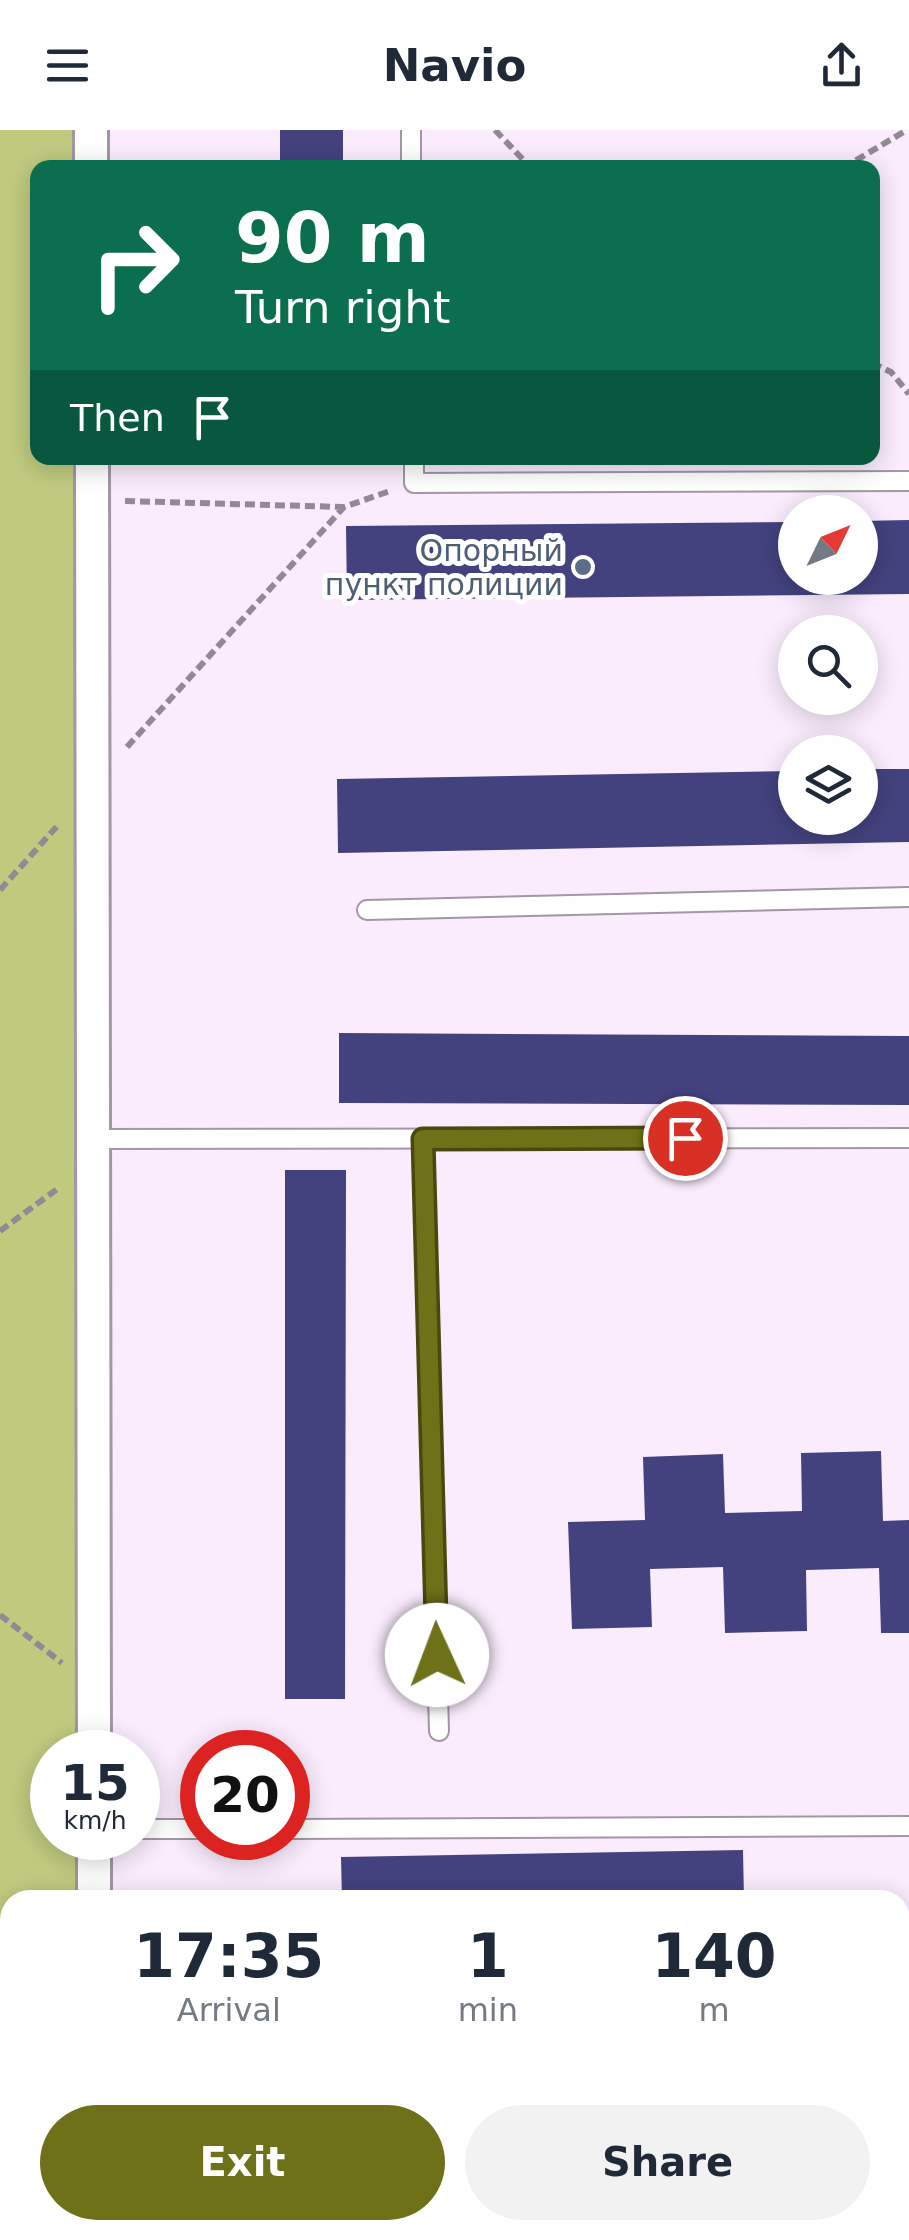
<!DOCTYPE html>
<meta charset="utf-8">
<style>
:root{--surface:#fff;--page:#f2f2f3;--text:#1f2937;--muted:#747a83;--accent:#6e7117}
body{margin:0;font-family:"DejaVu Sans",sans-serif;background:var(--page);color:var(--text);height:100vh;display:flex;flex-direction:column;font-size:38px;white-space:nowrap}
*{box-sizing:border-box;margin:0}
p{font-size:32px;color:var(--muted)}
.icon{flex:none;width:55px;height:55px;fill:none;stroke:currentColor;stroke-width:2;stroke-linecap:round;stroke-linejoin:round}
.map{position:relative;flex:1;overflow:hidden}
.details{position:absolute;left:0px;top:1760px;width:910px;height:350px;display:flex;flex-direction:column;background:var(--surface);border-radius:30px 30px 0 0;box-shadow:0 5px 25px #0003}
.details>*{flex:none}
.top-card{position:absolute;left:30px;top:30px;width:850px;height:305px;border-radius:20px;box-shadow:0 5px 25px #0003;background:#0b6e4f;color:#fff;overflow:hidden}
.needle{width:65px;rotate:47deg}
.controls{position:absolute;left:778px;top:365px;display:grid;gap:20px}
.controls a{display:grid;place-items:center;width:100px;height:100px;border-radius:50%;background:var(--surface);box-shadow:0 5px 25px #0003;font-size:50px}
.speed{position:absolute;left:30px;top:1600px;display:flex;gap:20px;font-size:50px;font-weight:700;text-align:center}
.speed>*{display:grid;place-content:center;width:130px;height:130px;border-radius:50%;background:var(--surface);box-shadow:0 5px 25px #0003;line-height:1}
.speed small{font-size:25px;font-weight:400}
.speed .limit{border:15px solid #d22;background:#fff;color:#111}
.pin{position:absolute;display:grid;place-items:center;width:85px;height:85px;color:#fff;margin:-42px;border:5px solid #fff;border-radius:50%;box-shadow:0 2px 10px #0007}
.me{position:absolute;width:110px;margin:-55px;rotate:358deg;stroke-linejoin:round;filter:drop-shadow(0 0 8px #0008)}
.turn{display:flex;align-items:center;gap:35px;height:210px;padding:0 40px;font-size:45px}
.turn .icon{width:130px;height:130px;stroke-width:2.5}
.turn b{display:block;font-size:70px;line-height:85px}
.then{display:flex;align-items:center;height:95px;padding:0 40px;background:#0003;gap:20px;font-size:38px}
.eta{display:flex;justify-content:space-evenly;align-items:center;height:170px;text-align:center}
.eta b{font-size:60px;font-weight:800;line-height:70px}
.cta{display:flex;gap:20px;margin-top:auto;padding:20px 40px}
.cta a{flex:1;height:115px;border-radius:60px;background:var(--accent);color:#fff;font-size:40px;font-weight:800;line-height:115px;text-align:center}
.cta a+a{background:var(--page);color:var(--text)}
header{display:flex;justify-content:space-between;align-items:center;height:130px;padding:0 40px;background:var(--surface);font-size:45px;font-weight:800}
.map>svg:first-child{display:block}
.forest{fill:#c0ca7f}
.building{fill:#44427e}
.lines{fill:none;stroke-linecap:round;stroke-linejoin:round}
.lane-casing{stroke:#a396a5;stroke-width:22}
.street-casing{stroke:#a396a5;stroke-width:38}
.path{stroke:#938995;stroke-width:6;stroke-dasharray:10 5;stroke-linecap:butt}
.lane{stroke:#fff;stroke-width:18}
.street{stroke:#fff;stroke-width:32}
.route-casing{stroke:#48490f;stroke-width:25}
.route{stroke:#6e7117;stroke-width:18}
.service-dot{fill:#5c6f8a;stroke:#fff;stroke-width:4}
.labels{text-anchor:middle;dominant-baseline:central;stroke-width:10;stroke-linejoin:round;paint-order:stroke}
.service-label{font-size:30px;fill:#4e5e75;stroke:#fff;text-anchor:end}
</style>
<header><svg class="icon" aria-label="menu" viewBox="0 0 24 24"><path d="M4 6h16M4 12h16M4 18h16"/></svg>Navio<svg class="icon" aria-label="share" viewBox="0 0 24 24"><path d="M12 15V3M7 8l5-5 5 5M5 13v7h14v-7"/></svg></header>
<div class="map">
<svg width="909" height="2110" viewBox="0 0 909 2110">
<rect width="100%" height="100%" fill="#faecfd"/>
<path class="forest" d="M0,0H76V37L38,38V328H77L80,1622H52V1708H80V1770H10V2100H81V2110H0Z"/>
<path class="building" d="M280,0H343V38H280Z
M909,390V464L347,470L346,396L795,392V448H860V391Z
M860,639H909V712L338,723L337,649L795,641V688H860Z
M339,903L909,906V975L339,973Z
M285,1040H346L345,1569H285Z
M881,1321L883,1391L909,1390V1503H881L879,1438L806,1440L807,1501L725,1503L723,1437L650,1439L652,1497L572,1499L568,1392L645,1390L643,1327L723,1324L725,1383L802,1381L801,1323Z
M743,1720L744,1770H342L341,1727Z
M288,2100H361V2110H288Z"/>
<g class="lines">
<g class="lane-casing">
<path id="lane" d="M411,0V38
M414,328V353L909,351
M367,780L909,767
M93,1009L909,1008
M423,1009L439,1601
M138,1699H202
M288,1699L909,1696
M487,2110L488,2100"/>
</g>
<g class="street-casing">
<path id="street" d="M91,0V38
M92,328L94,1622
M94,1708V1770
M94,2100V2110"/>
</g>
<path class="path" d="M495,0L531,38
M843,38L907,0
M872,233L891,242L909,264
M125,371L343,377
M127,617L344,377L390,361
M0,760L59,694
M0,1101L60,1057
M0,1485L62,1533
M0,1981L10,2005
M51,2100L55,2110"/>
<use href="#lane" class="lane"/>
<use href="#street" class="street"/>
</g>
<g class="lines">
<g class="route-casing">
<path id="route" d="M437,1525L423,1009L685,1008"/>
</g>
<use href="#route" class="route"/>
</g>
<circle class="service-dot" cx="583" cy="437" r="10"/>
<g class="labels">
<g class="service-label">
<text x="563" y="420">Опорный<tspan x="563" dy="34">пункт полиции</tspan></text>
</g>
</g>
</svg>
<div class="controls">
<a><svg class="needle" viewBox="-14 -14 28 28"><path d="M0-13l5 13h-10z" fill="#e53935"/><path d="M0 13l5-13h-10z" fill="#747a83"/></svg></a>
<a><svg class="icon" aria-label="search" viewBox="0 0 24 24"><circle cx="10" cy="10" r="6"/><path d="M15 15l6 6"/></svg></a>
<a><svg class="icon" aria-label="layers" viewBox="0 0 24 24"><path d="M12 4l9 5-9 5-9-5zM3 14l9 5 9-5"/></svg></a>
</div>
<div class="speed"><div>15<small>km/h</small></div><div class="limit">20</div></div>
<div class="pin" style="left:685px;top:1008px;background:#d93025"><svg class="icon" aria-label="arrive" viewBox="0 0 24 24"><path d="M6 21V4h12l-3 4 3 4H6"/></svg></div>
<svg class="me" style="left:437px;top:1525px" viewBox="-20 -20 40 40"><circle r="19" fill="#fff"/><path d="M0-13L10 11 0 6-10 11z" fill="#6e7117"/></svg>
<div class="top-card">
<div class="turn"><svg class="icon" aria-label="right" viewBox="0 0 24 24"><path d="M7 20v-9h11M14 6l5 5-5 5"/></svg><div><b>90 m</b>Turn right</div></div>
<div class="then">Then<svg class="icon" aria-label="arrive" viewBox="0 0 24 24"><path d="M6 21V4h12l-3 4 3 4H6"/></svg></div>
</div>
<section class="details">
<div class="eta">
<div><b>17:35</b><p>Arrival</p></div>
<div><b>1</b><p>min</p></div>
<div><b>140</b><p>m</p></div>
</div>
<div class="cta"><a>Exit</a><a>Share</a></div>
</section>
</div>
